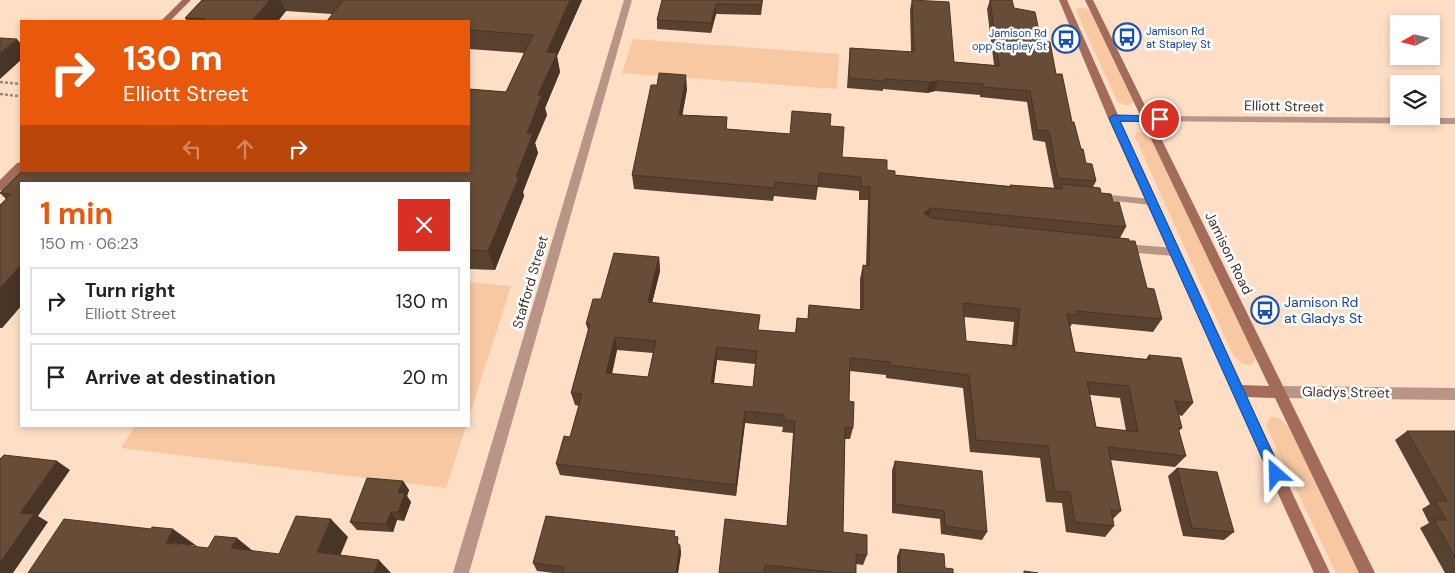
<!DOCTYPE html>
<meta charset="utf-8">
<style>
:root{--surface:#fff;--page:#f2f2f2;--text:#202124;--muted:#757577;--line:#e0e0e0;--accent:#ea580c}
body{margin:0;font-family:"DM Sans",sans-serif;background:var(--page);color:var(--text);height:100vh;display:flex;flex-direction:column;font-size:19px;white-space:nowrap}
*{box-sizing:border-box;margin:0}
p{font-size:16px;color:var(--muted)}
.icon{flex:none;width:28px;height:28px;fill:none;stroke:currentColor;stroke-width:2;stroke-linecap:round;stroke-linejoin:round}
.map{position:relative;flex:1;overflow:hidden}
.panel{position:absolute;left:20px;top:182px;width:450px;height:245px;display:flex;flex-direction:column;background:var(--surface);border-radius:0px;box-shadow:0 2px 8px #0003}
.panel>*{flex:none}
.hud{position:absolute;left:20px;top:20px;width:450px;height:152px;border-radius:0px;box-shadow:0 2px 8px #0003;background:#ea580c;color:#fff;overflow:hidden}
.needle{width:32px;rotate:262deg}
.buttons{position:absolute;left:1390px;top:15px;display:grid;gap:10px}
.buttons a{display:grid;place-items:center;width:50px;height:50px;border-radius:0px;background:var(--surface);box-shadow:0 2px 8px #0003;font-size:25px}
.pin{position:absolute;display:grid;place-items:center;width:42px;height:42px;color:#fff;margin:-21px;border:2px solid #fff;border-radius:50%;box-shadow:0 1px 5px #0007}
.me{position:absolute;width:55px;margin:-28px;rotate:335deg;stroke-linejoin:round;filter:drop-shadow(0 0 4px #0008)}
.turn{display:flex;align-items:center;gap:18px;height:105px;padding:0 20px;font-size:22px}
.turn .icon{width:65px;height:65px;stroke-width:2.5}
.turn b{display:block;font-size:35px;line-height:42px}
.lanes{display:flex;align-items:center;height:48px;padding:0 20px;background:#0003;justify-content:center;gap:25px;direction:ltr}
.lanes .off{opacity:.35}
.round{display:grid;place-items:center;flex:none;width:52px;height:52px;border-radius:0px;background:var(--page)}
.head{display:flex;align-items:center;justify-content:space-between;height:85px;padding:0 20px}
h1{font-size:30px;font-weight:700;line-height:38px;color:var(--accent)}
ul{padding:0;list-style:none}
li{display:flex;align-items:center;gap:15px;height:68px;margin:0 10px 8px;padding:0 10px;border:2px solid var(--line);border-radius:0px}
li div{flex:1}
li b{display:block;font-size:19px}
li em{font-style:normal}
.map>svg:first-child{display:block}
.green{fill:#f7c8a2}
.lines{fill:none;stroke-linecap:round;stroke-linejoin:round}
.path{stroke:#9c8675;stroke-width:2.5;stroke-dasharray:3 2;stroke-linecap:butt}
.lane{fill:#ba9487;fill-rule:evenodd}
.street{fill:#ba9487;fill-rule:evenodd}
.secondary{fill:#a36c5a;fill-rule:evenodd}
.wall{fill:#59412f;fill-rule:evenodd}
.shaded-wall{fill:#483526}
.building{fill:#674c37;stroke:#483526;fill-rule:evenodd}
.route{fill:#1a73e8;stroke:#114b97}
.labels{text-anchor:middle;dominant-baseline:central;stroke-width:5;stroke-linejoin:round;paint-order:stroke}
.far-transit-label{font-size:11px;fill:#164399;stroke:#fff;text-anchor:start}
.street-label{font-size:14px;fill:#42352b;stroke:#fff}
.transit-label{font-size:14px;fill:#164399;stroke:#fff;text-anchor:start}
</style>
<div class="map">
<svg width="1455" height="573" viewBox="0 0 1455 573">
<rect width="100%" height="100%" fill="#fedec5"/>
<path class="green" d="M1079,8H1085L1091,12L1134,102C1127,107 1124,105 1117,101L1076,11Z
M633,39L839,54L837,89L622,73Z
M1136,132L1146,133L1153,138L1256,358L1252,365L1243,364L1233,355L1135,137Z
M469,282L511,286L469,417Z
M1270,417L1279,418L1289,427L1359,573H1336L1266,426Z
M135,426H466L446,488L121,448Z"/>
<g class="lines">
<path class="path" d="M0,82L21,84
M0,94L18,96"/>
<path class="lane" d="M1100,194L1151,199L1156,202L1151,205L1097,199L1095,197Z
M1125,244L1174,248L1179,252L1174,256L1125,252L1120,248Z"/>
<path class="street" d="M624,0H632L469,573H453Z
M1147,116L1455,118V124L1143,121L1142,119Z
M1279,386L1455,388V400L1279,398L1274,396L1272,392L1274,388Z"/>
<path class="secondary" d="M182,0H191L170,21H161Z
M1059,0H1067L1118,115H1140L1085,0H1093L1375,573H1359L1275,398L1247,397L1330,573H1314L1108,118ZM1121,122H1143L1269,386L1242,385Z
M21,162L22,171L4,190L0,191V180L17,163Z"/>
</g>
<path class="wall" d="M202,0H582L557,56L560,72L545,108L547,115L535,143L538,153L523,192L524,196L495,270L469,269V184H21V306L2,328H0V205L6,199L0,193L22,171H469V89L506,92L524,53L469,49V21H327L332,14L286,11L278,21H187L185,18Z
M662,0H763L761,15L716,14L711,33L657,29V20Z
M912,0L954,62L994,65L987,9L990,0H1012L1014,8L1041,41L1056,74L1081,149L1086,163L1096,181L1093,187L1113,202L1126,227L1120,238L1147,288L1162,319L1153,332L1072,324L1070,327L1075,352L1146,359L1149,355L1193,403L1182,416L1179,415L1182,428L1179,431L1186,456L1175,467L1110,460L1121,511L1113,519L1114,526L1105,537L1066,532L1062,503L1046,502L1040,458L970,452L963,388L886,378V375L850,371L849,401L853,428L850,439H845L843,532L867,555L863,565L856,564V573H719L787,526L793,433L782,432L783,427L745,423L736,496L560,475L556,464L570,437L579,406L575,405L571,393L588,330L586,324L601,299L659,257L660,271L652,303L759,330L795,333L797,318L808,319L809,305L860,310V279L863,265L866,266L868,200H859V191L818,187L816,200L774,196L773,201L634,189L632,175L687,89L682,115L727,117V129L790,134L830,126L842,157L887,170L895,175L1010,186V185L1054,188L1045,142L1033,140L1027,102L980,97V95L935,91L927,93L883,89V91L847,88L849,58L850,48L911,52L910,10ZM964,317L1014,322L1012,345L966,341ZM617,350L653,353L648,377L612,374ZM717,360L755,364L753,387L714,383ZM1090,395L1120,398L1126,431L1096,427Z
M1407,431H1455V573H1445L1420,528L1429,523L1422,509L1430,504L1395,440Z
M895,461L987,532L982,540L941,534L940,519L892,513V470Z
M1177,468L1234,532L1224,540L1183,536L1168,476Z
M403,481L409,490L407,496L411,502L404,521L397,520L393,532L357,530L350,522Z
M676,536L679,545H680L681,553L678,573H554L537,571L533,563Z
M900,549L945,568L953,573H897V556Z"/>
<path class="shaded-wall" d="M270,0H281L286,11L278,21H252Z
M570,0H582L557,56L560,72L545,108L547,115L535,143L538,153L523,192L524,196L495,270L488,251L516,177L527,133L538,95L547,52Z
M716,4V14L711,33V23Z
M17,39L21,44V60L0,79V53Z
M686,75L687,89L680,129L679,115Z
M937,81L935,91L927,93L929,82Z
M931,208L927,222L924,213Z
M659,257L660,271L649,315L648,302Z
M21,265V306L2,328L0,326V288Z
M615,337L617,350L609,386L606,373Z
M717,347V360L712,395L711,383Z
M745,411V423L736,496V485Z
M57,461L70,470L38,516L48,522L13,573H0V563L20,513Z
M403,481L409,490L407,496L411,502L404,521L398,512V493Z
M391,512L397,520L393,532L386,524Z
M331,519L348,537L335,568L317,552Z
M173,529L197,546L166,543Z
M237,538L258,555L231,548Z
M680,545L681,553L678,573H676Z
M379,560L391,573H374Z"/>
<path class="building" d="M202,0H270L252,21H203L205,19L185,18Z
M343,0H570L547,52L557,53L538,95H542L527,133H533L516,177H519L488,251L469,250V184H21V265L0,288V205L11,194L0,193L22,171H469V89L506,92L533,35L469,30V21H327Z
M662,0H762L761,5L716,4L711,23L657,20Z
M912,0L949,2L954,62L999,66L990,0H1012L1014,8L1035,12L1041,41L1050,42L1056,74H1062L1072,122H1074L1081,149H1083L1086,163L1092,164L1096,181L1058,178L1049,131L1037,130L1030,91L983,87V84L937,81L929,82L885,79V81L849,78L850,48L914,52Z
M0,38L17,39L0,53Z
M659,73L686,75L679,115L727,117L726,129L790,134L792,111L831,114L830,126L844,127L842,157L887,160V170L895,171V175L1011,187L1010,185L1062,189V184L1100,188L1101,193L1111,194L1113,202H1119L1126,227L931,208L924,213L931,218L1129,239V241H1135L1147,288L1154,289L1162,319L1076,311L1077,315L1067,314L1075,352L1150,360L1149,355L1181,358L1193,403L1175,401L1182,428H1178L1186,456L1108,447L1121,511L1111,510L1114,526L1075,522L1070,492L1055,491L1048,446L976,440L969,375L890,365V362L850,358L849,401L854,402L853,428L845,427L843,532L867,535V555L856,554V573H832V572L765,565L764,573H719L725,519L787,526L795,421L784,420V415L745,411L736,485L556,464L564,436L570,437L582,394L571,393L590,324H586L593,299H601L614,253L659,257L648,302L760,315L758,330L796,333L797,318L808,319L809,305L863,310V265L869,266L870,187L861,186V177L819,173L818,186L775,182L774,188L632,175L651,85H657ZM963,303L1020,309L1016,346L966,341ZM615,337L656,341L648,377L606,373ZM717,347L757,351L753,387L711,383ZM1087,382L1129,386L1138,432L1096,427Z
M1407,431H1455V557L1434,520H1446L1435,501H1447Z
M4,455L57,461L20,513L34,514L0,563V459Z
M895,461L982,471L987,532L945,526L944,511L895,504Z
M1177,468L1217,472L1234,532L1192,528Z
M367,478L403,481L398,493H405L398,512H391L386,524L350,522Z
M296,516L331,519L317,552L379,560L374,573H28L64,519L151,529L152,527L173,529L166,543L208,548L215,536L237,538L231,548L279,554Z
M546,516L675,531L674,536L678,537L677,544L680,545L676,573H562L564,567L533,563Z
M900,549L944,554L945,568L953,569V573H900Z
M1024,571L1038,573H1024Z"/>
<path class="route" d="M1114,115L1160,116L1164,119L1160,122L1120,121L1280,469L1282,474L1280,478L1276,480L1271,478L1109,118Z"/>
<defs>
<g id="bus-ring" transform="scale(1.4375)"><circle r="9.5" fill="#fff" stroke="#1a4fb4" stroke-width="1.5"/><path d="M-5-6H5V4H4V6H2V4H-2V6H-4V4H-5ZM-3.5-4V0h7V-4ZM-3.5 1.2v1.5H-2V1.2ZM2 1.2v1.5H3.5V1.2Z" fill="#1a4fb4"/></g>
</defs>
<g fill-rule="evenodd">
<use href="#bus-ring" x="1127" y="37"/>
<use href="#bus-ring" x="1066" y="39"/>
<use href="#bus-ring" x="1265" y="310"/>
</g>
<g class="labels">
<g class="far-transit-label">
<text x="1146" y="31">Jamison Rd<tspan x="1146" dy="13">at Stapley St</tspan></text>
<text x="1047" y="33" text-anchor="end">Jamison Rd<tspan x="1047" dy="13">opp Stapley St</tspan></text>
</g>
<g class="street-label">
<text transform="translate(1284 106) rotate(1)">Elliott Street</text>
<text transform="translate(1229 253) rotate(64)">Jamison Road</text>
<text transform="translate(530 282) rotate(-74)">Stafford Street</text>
<text transform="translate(1346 392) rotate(1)">Gladys Street</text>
</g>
<g class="transit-label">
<text x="1284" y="302">Jamison Rd<tspan x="1284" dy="16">at Gladys St</tspan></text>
</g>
</g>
</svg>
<div class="buttons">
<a><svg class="needle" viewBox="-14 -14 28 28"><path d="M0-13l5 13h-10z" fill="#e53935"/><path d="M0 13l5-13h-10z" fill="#757577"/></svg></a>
<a><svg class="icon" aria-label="layers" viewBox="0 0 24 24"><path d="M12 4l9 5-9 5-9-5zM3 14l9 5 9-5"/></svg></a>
</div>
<div class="pin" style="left:1160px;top:119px;background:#d93025"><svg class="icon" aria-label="arrive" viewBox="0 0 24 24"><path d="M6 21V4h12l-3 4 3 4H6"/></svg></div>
<svg class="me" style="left:1276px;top:474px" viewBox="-20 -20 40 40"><path d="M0-17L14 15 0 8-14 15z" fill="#1a73e8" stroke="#fff" stroke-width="4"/></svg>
<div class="hud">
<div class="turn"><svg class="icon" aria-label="right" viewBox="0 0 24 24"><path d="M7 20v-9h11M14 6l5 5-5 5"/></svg><div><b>130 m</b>Elliott Street</div></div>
<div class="lanes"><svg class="icon off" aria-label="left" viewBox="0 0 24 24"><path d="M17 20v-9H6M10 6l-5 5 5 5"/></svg><svg class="icon off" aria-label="ahead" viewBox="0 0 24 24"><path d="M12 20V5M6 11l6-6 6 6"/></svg><svg class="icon" aria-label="right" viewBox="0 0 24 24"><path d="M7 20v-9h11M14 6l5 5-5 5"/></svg></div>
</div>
<section class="panel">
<div class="head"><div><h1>1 min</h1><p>150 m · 06:23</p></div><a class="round" style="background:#d93025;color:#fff"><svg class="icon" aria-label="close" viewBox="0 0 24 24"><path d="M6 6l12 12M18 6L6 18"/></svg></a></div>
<ul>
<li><svg class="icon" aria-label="right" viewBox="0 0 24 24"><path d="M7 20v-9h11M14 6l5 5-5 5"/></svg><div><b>Turn right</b><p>Elliott Street</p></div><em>130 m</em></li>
<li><svg class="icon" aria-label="arrive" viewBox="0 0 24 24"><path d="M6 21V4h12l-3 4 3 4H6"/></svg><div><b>Arrive at destination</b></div><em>20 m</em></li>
</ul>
</section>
</div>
